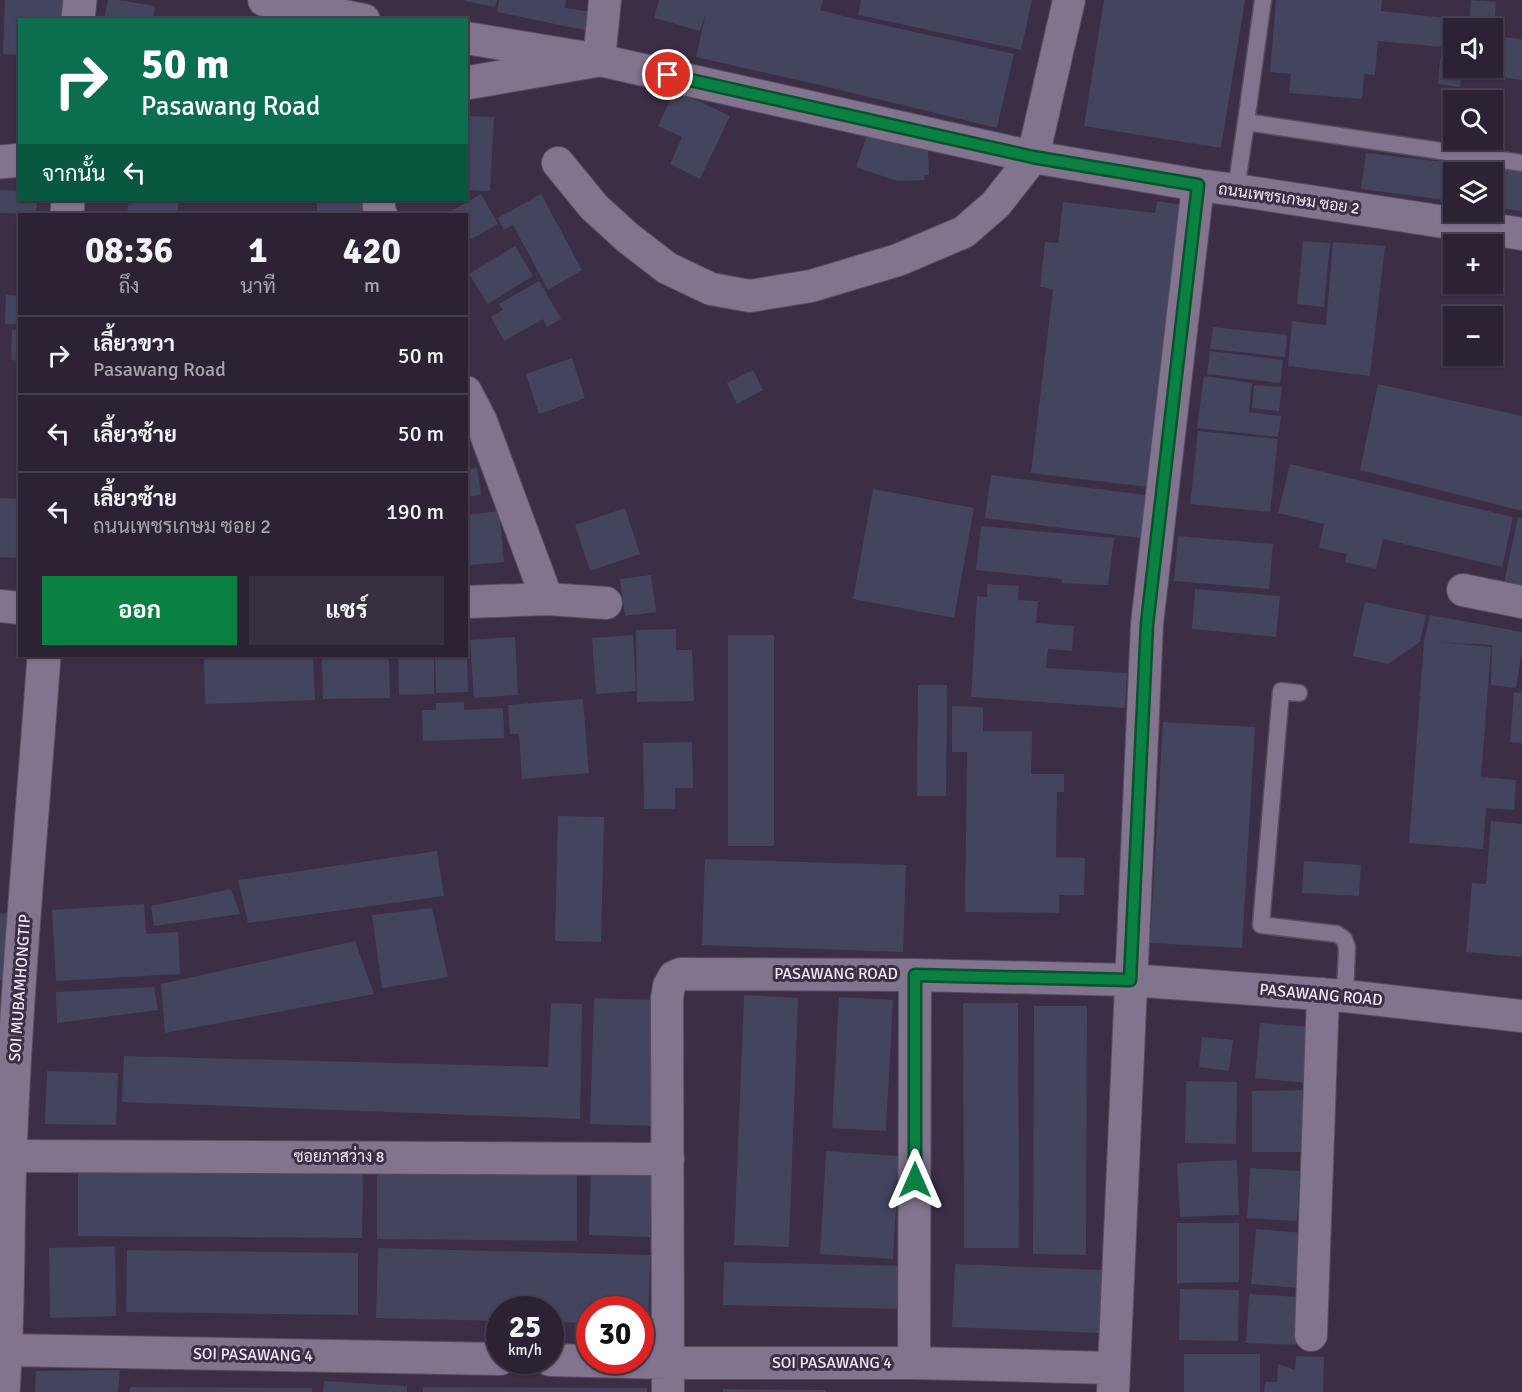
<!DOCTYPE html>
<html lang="th">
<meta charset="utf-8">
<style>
:root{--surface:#2c2234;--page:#382f40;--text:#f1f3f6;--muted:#a6a4ac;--line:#483f4f;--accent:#0b8043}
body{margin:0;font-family:Signika,Sarabun,sans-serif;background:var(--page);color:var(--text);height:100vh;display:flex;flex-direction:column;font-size:22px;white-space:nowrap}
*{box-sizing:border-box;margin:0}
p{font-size:20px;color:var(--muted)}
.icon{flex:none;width:33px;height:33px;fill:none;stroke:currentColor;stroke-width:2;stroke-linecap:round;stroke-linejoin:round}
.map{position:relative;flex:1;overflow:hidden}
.drawer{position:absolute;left:18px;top:213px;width:450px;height:444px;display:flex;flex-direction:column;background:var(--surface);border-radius:0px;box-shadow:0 2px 4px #0004,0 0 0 2px var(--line)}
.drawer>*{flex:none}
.top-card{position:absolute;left:18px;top:18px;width:450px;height:183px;border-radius:0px;box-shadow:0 2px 4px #0004,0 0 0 2px var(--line);background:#0b6e4f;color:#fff;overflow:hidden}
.tools{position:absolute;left:1443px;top:18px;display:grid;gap:12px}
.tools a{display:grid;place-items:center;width:60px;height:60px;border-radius:0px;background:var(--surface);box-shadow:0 2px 4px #0004,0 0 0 2px var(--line);font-size:30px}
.speed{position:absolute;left:486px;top:1296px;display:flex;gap:12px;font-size:30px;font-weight:700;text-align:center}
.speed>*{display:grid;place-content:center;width:78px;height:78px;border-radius:50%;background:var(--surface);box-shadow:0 2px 4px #0004,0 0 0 2px var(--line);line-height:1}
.speed small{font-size:15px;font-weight:400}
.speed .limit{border:9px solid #d22;background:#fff;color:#111}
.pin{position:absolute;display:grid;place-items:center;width:51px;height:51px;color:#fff;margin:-26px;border:3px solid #fff;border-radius:50%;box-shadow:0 2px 6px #0007}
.me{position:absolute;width:66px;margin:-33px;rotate:0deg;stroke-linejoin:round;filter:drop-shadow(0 0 4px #0008)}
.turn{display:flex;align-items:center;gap:21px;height:126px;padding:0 24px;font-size:27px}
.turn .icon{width:78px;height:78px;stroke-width:2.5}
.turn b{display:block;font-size:42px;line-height:51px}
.then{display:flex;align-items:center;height:57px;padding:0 24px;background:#0003;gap:12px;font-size:22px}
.eta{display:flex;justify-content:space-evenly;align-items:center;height:102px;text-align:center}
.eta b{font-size:36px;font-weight:700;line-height:42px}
.cta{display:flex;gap:12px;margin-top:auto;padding:12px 24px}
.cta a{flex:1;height:69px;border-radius:0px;background:var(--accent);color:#fff;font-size:24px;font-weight:700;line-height:69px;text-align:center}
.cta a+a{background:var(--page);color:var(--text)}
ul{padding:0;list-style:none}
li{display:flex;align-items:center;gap:18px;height:78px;padding:0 24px;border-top:2px solid var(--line)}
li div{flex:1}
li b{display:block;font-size:22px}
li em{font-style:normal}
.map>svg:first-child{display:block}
.building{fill:#43455f}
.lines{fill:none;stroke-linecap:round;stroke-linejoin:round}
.service-casing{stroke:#584c60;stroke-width:19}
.minor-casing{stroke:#584c60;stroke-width:34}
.tertiary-casing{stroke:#584c60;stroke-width:35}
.service{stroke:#82738e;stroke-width:16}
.minor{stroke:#82738e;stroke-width:32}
.tertiary{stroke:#82738e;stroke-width:33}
.route-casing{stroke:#07532c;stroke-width:15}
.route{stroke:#0b8043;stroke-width:10}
.labels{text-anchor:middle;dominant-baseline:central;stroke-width:6;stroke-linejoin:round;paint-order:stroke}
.street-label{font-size:16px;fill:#f0e7f7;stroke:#3b2e46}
</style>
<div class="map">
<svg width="1522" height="1392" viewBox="0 0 1522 1392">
<rect width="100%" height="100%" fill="#3b2e46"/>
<path class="building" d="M5,0H80L79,20H20V55L3,54Z
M108,0H117L155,6L153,20L104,19Z
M465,0H497L495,7L465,1Z
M499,0H566L565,8L591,12L589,31L497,12Z
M659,0H823L820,10L851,18L1014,54L997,128L824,86L696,57L706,12L700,31L654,18Z
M861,0H1032L1021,50L858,15Z
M1104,0H1245L1221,148L1084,126Z
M1276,0H1382L1381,11L1464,20L1463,28H1454V48L1378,41L1375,75L1364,74L1362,99L1289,93L1291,74L1270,72Z
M1471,0L1496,2L1494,28L1469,27Z
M1492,36L1522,39V80L1465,73L1466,68H1492Z
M1440,59L1454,60V68H1462L1460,87L1438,84Z
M675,90L730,116L700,179L670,164L682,137L658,126Z
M466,116L494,117L490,191L466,190Z
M868,132L909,146H923V149H928L929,175H924L925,180L897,181L856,167Z
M1366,153L1522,171V211L1492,207V172H1454V201L1361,189Z
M0,190L20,191V200H37L36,214L0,213Z
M481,194L498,224L466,242V214H446Z
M541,194L582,270L548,290L513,225L504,230L498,218Z
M129,200H179L177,214H127Z
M317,200H362V214H317Z
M1157,201L1187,206L1169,302L1147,487L1031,473L1053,289L1040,287L1045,242L1058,243L1063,202L1155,213Z
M1303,241L1330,243L1324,307L1297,304Z
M1333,242L1385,246L1370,376L1288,366L1292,321L1326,325Z
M515,246L533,276L488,304L469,274Z
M539,281L561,319L547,327L543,319L504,341L491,317L503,310L499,304Z
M6,295L20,296V324H5Z
M1213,327L1287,335L1285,357L1210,349Z
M12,330H20V361L11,360Z
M1210,351L1283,360L1280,383L1207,374Z
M572,358L585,398L539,414L526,374Z
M753,370L763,390L737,404L727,383Z
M1204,376L1252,383L1249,412L1281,416L1278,437L1197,428Z
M1378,384L1522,416V511L1360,470Z
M1254,385L1282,387L1279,411L1252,408Z
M1198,431L1278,439L1270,512L1190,504Z
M466,458H469L470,469L477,468L481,495L466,497Z
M1290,464L1513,517L1502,567L1383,539L1376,569L1345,562L1347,554L1319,548L1324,524L1278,513Z
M991,475L1152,496L1147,539L985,518Z
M873,489L974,508L954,618L853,599Z
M0,498L20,499V558L0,557Z
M625,508L640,554L590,571L575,525Z
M499,511L504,562L469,565L466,536V515Z
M1518,517L1522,518V592L1503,588Z
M981,526L1114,538L1108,585L1062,583V579L976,570Z
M1178,536L1273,544L1269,589L1174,581Z
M651,575L656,612L625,616L620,579Z
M987,584L1019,586L1018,600L1038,601L1036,623L1074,626L1072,651L1048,649L1046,668L1127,673L1125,708L971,697L977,596L987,597Z
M1195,589L1280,596L1276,637L1192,629Z
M1365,602L1426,615L1420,642L1388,664L1353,656Z
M1430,615L1522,632V651L1516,688L1491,685L1492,645L1439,642L1491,647L1481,777L1516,780L1514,810L1486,808L1483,849L1409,843L1424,642Z
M676,629V650H692L694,701L637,702L636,630Z
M633,635L636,691L596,694L592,638Z
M728,635H774V846H728Z
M515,637L518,695L474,698L470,640Z
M204,656H313L315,700L205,704Z
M322,656H389L390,698L323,699Z
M398,656H434V694L399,695Z
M435,656H467L468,692L436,693Z
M918,685H947L946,796H917Z
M1514,692L1522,693V743L1510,742Z
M583,699L589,773L522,779L519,734H510L508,705Z
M464,702V710L503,708L504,738L423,741L422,710H436V703Z
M952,706L983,707V731H1032L1031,774H1064V792H1057L1056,857L1085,858L1084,895H1059V913L965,912L967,752H952Z
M1163,722L1255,727L1242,948L1150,943Z
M692,742L693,788H675V809H644L643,743Z
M558,816L604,817L601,942L555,941Z
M1491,821L1522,824V957L1466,952L1472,883L1486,884Z
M437,851L444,896L248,923L238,880Z
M705,859L906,865L903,952L702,945Z
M1304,861L1361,865L1359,896L1302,893Z
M231,889L240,914L154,926L151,906Z
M144,904L146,934L178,932L180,974L56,981L52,910Z
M432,908L448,977L382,988L372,915Z
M0,913L21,915L16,981L0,980Z
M355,941L374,994L165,1033L161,984Z
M154,987L158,1010L57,1023L56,992Z
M744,995L798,998L789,1247L734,1245Z
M839,997L893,1000L886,1131L832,1128Z
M594,998L655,1000L651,1126L590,1124Z
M551,1003L582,1004L580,1119L122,1102L124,1056L548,1067Z
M963,1003H1018L1019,1248H964Z
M1034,1006H1087L1086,1255L1033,1254Z
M1260,1023L1313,1027L1308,1083L1255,1078Z
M1202,1037L1233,1040L1229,1071L1199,1067Z
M47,1071L118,1073L116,1125L45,1124Z
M1186,1081L1237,1082L1236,1144L1185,1143Z
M1302,1090V1152H1252V1091Z
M826,1151L899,1156L893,1259L820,1254Z
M1237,1160L1239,1215L1180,1217L1177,1163Z
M1250,1168L1300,1171L1297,1221L1247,1218Z
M78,1172L363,1174L362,1238L78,1236Z
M591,1172L652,1174L650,1237L589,1235Z
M377,1173L577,1174V1241L377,1239Z
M1177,1223H1239V1282L1177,1283Z
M1256,1229L1303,1233L1298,1288L1251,1284Z
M115,1246L116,1316L50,1318L49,1248Z
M378,1248L650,1255L648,1325L640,1324V1310H590V1323L550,1322V1310H500V1321L376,1318Z
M127,1250L358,1253V1315L126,1312Z
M724,1262L906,1266L905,1309L723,1305Z
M955,1264L1102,1270L1100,1333L952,1327Z
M1180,1289L1239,1290L1238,1341L1179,1340Z
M1249,1294L1298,1297L1296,1345L1246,1343Z
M1184,1354H1260V1392H1184Z
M1296,1356L1324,1357L1323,1392H1264L1265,1382H1277L1278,1364L1295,1370Z
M120,1370L118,1392H35L36,1371Z
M324,1381L407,1386V1392H323Z
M130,1387L312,1388V1392H130Z
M423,1387L647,1388V1392H423Z
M723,1389L826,1390V1392H723Z"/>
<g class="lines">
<g class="service-casing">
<path id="service" d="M1263,0L1246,122L1522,163
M1236,190L1246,122
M1299,693L1281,691L1261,925L1337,934L1344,939L1347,947L1345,996"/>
</g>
<g class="minor-casing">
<path id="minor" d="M264,0L364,20
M466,38L599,60L1033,157L1198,185L1236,190L1522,234
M599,60L605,0
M558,163L594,207L628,238L667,268L711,289L750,296L811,286L898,260L964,232L996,204L1033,157L1069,0
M379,200V210L381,214
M466,392L481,421L547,599
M1463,590L1522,602
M466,602L547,599L606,603
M0,606L20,608
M10,1156L668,1159
M1311,1335L1323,994
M6,1350L500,1359
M550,1360L668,1363H914L1113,1368
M914,1363L915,975
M668,1392L667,998L669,986L674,977L681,974L915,975L1130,980L1345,996L1522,1016
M1113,1392L1147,624L1198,185"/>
</g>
<g class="tertiary-casing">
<path id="tertiary" d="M78,20L80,0
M466,83L599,60
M0,162L20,160
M67,214L68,200
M3,1392C9,1313 7,1234 10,1155C16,989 32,822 44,656"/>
</g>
<use href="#service" class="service"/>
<use href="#minor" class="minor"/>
<use href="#tertiary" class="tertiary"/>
</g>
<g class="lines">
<g class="route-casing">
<path id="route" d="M668,75L1033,157L1198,185L1147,624L1130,980L915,975V1180"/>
</g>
<use href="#route" class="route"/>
</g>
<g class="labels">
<g class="street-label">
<text transform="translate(1289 199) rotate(8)">ถนนเพชรเกษม ซอย 2</text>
<text x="836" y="974">PASAWANG ROAD</text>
<text transform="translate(20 988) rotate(-86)">SOI MUBAMHONGTIP</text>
<text transform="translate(1321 995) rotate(5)">PASAWANG ROAD</text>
<text x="339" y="1157">ซอยภาสว่าง 8</text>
<text transform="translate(253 1355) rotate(1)">SOI PASAWANG 4</text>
<text x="832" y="1363">SOI PASAWANG 4</text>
</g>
</g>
</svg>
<div class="tools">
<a><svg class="icon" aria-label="sound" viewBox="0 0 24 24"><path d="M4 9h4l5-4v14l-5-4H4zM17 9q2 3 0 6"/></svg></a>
<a><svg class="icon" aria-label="search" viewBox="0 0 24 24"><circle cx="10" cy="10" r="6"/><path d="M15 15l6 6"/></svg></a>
<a><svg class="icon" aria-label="layers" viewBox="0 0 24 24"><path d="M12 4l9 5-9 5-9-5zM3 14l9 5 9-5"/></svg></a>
<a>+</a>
<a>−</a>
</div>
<div class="speed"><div>25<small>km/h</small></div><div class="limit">30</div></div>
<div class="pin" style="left:668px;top:75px;background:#d93025"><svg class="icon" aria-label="arrive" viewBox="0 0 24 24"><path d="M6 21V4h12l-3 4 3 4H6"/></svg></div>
<svg class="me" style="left:915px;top:1180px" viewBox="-20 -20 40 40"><path d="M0-17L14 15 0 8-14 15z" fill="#0b8043" stroke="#fff" stroke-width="4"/></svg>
<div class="top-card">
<div class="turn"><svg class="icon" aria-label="right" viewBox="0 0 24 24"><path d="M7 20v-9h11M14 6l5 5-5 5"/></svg><div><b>50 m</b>Pasawang Road</div></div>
<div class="then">จากนั้น<svg class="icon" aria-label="left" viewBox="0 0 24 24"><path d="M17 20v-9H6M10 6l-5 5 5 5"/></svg></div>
</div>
<section class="drawer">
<div class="eta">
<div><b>08:36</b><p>ถึง</p></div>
<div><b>1</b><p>นาที</p></div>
<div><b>420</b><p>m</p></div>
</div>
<ul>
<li><svg class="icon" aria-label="right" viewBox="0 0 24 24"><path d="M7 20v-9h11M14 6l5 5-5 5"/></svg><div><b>เลี้ยวขวา</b><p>Pasawang Road</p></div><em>50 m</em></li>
<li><svg class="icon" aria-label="left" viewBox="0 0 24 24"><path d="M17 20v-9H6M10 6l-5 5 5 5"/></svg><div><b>เลี้ยวซ้าย</b></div><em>50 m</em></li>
<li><svg class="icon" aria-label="left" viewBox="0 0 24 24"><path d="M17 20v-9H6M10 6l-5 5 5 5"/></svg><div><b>เลี้ยวซ้าย</b><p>ถนนเพชรเกษม ซอย 2</p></div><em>190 m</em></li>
</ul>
<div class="cta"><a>ออก</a><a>แชร์</a></div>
</section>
</div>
